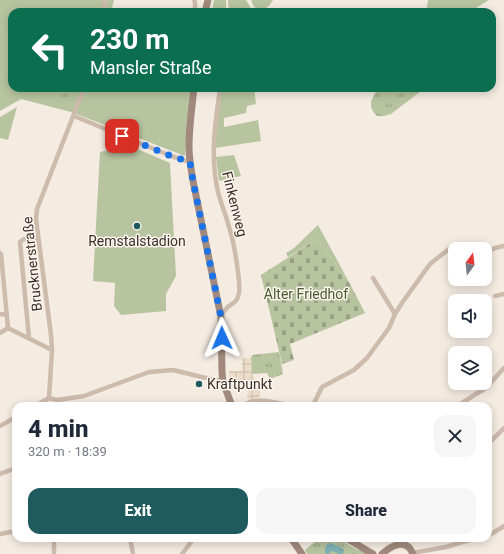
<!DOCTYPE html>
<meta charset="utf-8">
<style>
:root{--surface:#fff;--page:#f6f6f7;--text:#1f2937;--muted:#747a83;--accent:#1f5a5e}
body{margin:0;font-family:Roboto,sans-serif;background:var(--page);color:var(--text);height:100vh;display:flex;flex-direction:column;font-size:15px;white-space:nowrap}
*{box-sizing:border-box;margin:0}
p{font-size:13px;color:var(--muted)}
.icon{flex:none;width:22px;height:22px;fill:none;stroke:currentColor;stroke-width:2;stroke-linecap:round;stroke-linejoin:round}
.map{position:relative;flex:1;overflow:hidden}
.details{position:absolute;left:12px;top:402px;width:480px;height:140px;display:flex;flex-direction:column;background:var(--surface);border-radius:12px;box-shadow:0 2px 10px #0003}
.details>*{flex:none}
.hud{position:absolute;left:8px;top:8px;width:488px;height:84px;border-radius:12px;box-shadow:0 2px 10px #0003;background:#0b6e4f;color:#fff;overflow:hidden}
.needle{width:26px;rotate:15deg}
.fabs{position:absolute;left:448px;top:242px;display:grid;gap:8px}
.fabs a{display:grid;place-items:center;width:44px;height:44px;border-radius:8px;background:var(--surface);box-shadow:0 2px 10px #0003;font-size:20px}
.pin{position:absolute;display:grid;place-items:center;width:34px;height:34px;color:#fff;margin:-17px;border-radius:8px;box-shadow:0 2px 6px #0006}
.me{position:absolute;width:44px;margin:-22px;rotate:359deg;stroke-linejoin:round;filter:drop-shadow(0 0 3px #0008)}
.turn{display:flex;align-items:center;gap:14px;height:84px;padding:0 16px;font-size:18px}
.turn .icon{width:52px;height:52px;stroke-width:2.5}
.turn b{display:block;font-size:28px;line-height:34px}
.round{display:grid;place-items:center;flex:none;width:42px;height:42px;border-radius:12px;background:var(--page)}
.summary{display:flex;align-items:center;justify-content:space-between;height:68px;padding:0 16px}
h1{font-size:24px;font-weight:800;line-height:30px}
.action{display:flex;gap:8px;margin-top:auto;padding:8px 16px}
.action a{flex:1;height:46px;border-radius:12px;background:var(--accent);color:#fff;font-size:16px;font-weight:800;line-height:46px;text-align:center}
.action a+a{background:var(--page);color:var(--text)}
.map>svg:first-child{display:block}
.green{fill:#b8c4a0}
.cemetery{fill:url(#cemetery-stones)}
.park{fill:url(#park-tufts)}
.plaza{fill:url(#plaza-grid)}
.water{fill:url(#water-ripples)}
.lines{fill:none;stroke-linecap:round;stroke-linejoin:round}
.street{stroke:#cdbbac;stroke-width:4.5}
.secondary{stroke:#a18a7d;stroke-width:7}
.route{stroke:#1a73e8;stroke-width:7;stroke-dasharray:0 12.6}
.poi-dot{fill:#1f5a5e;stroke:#fbf5ee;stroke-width:1.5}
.labels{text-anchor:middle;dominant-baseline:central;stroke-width:3;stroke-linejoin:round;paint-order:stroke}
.street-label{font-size:14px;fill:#3b302b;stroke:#fbf5ee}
.poi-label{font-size:14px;fill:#3b302b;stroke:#fbf5ee}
.park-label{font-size:14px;fill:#4a5a2e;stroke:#fbf5ee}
</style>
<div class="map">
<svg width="504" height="554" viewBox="0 0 504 554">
<defs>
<pattern id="cemetery-stones" width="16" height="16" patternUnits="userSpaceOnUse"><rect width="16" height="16" fill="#b8c4a0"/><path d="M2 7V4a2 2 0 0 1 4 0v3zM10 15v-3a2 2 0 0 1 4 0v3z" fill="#97a083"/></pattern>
<pattern id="park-tufts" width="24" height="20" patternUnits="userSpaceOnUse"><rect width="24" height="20" fill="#b8c4a0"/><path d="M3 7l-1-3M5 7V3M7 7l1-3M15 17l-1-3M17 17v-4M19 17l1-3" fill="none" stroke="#97a083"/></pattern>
<pattern id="plaza-grid" width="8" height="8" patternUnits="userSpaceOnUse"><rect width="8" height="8" fill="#ecdcc8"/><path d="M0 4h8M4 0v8" fill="none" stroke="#cbbdac"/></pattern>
<pattern id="water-ripples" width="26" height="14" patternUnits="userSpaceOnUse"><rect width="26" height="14" fill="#7fb0b2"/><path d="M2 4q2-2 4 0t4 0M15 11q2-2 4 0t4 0" fill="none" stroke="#699091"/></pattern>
</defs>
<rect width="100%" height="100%" fill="#f4ebe1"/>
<path class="green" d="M0,0H114L111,12H12V88H191L185,156L71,112L21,99L0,111Z
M214,0H226V12L212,11Z
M228,0H246L253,12H229Z
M251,0H273L269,6L264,9H259L254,7Z
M428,0H489L469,12H426Z
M222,88H254L256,104L247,106L246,113L224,118V127L258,120L261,141L215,148L217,121Z
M17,107L8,140L0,138V117Z
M128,145L170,163L176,276L166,294V311L121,315L114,306L115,283L93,281L100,152Z
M234,155L241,176L219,181L216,157Z
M318,225L349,282L317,239L288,257L286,253L294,248Z"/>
<path class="cemetery" d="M317,239L349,282L365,313L290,344L294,360L282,364L261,275Z"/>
<path class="park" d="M55,88H73V92L76,95L71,109L52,102Z
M379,88H425L391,114L384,116H377C366,106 372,97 379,88Z
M279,352L283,374L270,379L267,373L252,374L251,358L252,355Z
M319,538H338L349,545L358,550L359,548L368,554H307L305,550Z"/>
<path class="plaza" d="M242,358H251L252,374L256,381L260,392L259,400L249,402L247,396L249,395L245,386H242L240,383L229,387V371H242Z"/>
<path class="water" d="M330,543L340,547L344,550L343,554H339L332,551L328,554H326C324,550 325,547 327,544Z"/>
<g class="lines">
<path class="street" d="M194,0L195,2V8
M103,12L106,0
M220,89C215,123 210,158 218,192C221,204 226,215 229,227C234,241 236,257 238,272C239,279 240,286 239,293C237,305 231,302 226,309C224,311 223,314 221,317
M74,116L171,156L190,162
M0,253L1,254L8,328
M485,253L495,248L504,246
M373,278L395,314
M495,296L504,294
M0,314L7,315
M8,328L52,350
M0,333L8,328
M29,338L20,242L24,239L39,241
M49,398L52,350L51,335L36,219L37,209L84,88
M313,405L322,387L354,370L367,358L389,328L395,314L402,303L430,264L449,249
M35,406L49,398L57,400L84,396L149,372L173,370L214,380H223
M242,406C258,396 276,403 293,406
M454,406L462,403L487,387L504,368
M0,426L16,417
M488,444L504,428
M0,474L16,468
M0,534L16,531
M488,535L493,533L504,526
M54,538V554
M130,538L133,554
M405,545V538
M412,553L446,547L476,538
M182,554L194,538"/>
<path class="secondary" d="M205,12L208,0
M194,88C192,107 189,127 189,147C189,158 191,169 193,181L221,317L222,372L223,382L232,406
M291,538L302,554
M346,538L373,554
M382,554C391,546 406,537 413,554"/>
</g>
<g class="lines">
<path class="route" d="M122,136L171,156L190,162L193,181L221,317L222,338"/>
</g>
<g class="poi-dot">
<circle cx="137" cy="226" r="4"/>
<circle cx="199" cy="384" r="4"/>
</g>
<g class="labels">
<g class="street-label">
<text transform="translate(235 204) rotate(76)">Finkenweg</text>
<text transform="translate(32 264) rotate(-96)">Brucknerstraße</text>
</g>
<g class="poi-label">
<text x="137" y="241">Remstalstadion</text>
<text x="207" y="384" text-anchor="start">Kraftpunkt</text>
</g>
<g class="park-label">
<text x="306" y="294">Alter Friedhof</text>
</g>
</g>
</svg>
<div class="fabs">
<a><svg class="needle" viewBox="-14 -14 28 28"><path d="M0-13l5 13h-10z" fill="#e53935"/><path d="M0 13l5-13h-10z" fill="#747a83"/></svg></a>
<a><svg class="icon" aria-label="sound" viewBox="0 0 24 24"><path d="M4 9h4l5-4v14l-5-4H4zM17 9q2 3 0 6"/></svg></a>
<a><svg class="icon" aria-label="layers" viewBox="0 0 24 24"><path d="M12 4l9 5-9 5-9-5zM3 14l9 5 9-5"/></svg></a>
</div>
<div class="pin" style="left:122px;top:136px;background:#d93025"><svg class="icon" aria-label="arrive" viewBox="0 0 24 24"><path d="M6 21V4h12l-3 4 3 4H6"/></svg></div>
<svg class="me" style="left:222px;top:338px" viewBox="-20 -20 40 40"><path d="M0-17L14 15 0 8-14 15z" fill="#1a73e8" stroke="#fff" stroke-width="4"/></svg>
<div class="hud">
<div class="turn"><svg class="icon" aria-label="left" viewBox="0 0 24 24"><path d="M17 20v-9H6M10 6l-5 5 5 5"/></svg><div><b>230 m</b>Mansler Straße</div></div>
</div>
<section class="details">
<div class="summary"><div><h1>4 min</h1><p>320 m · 18:39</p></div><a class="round"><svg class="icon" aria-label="close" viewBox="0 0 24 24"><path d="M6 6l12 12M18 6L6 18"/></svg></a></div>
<div class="action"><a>Exit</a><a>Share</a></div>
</section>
</div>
